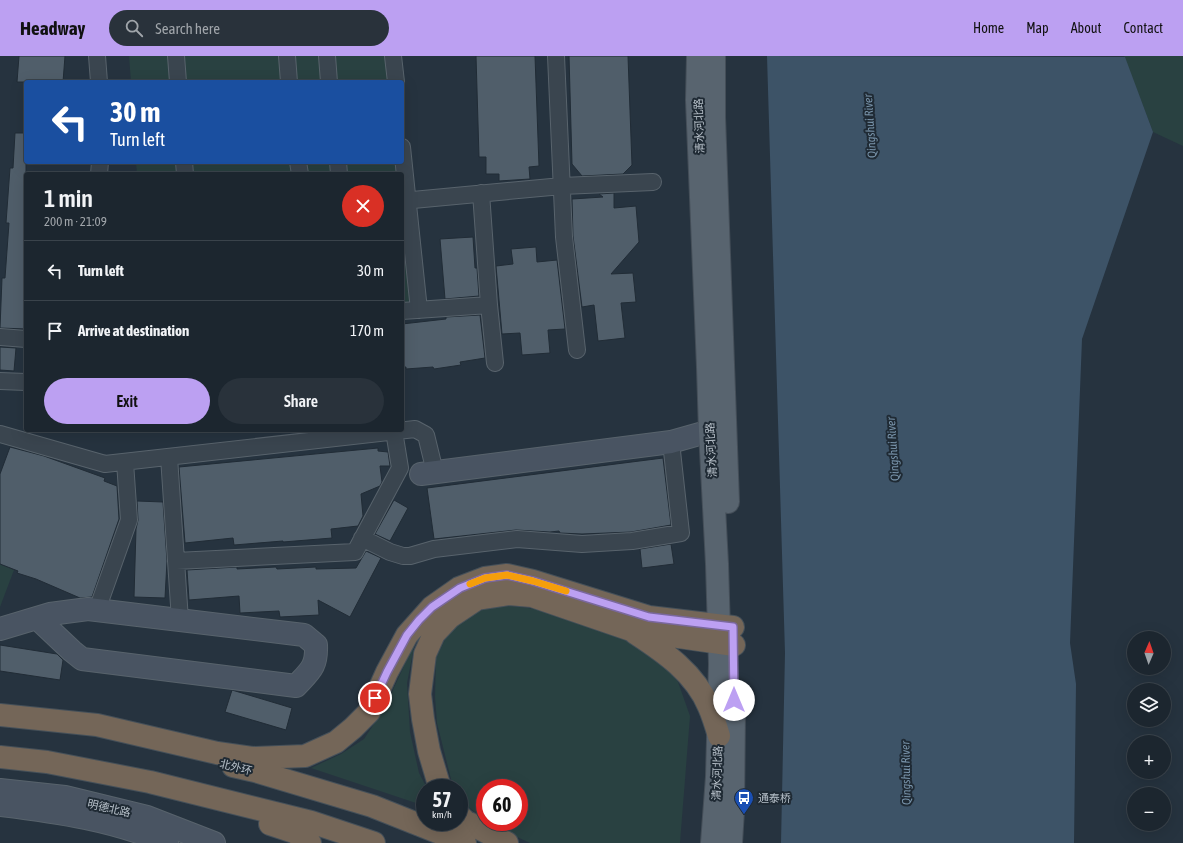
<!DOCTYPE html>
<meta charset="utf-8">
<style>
:root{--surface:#1c262f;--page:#29323b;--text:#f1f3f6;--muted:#a0a5aa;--line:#3a434b;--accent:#bca0f2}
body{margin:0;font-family:"Asap Condensed","Noto Sans SC",sans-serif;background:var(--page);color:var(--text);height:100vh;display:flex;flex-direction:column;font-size:15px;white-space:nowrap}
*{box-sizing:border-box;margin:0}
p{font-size:13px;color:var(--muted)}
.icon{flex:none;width:22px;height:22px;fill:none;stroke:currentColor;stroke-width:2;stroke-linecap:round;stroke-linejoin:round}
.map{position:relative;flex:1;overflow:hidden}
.side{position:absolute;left:24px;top:116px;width:380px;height:260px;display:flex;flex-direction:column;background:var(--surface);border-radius:4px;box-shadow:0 4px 16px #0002,0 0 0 1px var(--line)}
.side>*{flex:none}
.hud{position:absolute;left:24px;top:24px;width:380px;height:84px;border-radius:4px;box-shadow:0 4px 16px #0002,0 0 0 1px var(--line);background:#1a4fa0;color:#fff;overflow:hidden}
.needle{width:26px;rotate:2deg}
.buttons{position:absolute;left:1127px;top:575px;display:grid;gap:8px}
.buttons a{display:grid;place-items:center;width:44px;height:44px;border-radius:50%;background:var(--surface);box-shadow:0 4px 16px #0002,0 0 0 1px var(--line);font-size:20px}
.speed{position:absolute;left:416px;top:723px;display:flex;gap:8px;font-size:20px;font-weight:700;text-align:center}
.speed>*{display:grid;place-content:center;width:52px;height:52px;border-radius:50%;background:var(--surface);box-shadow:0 4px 16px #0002,0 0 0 1px var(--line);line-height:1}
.speed small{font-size:10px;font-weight:400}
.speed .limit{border:6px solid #d22;background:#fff;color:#111}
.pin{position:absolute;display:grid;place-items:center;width:34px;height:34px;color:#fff;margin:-17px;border:2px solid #fff;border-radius:50%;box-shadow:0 1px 4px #0007}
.me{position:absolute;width:44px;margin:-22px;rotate:0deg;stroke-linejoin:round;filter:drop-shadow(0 0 3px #0008)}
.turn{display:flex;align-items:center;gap:14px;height:84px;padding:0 20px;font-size:18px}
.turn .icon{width:52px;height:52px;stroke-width:2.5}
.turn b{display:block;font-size:28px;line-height:34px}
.round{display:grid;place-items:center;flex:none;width:42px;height:42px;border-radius:21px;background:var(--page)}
.headline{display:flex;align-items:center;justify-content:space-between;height:68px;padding:0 20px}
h1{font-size:24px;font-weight:600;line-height:30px}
.cta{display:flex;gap:8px;margin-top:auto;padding:8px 20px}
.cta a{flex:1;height:46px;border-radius:24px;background:var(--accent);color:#111;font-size:16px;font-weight:600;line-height:46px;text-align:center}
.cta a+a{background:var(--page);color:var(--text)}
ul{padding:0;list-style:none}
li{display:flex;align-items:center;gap:12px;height:60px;padding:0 20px;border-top:1px solid var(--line)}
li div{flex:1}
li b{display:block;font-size:15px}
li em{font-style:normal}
header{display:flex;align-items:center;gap:24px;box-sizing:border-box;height:56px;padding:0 20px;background:var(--accent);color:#111}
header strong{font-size:19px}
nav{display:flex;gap:22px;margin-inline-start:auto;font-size:14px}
.search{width:280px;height:36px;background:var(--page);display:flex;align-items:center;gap:10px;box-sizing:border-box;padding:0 14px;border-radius:22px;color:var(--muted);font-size:15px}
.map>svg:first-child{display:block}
.green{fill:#294141}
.water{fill:#3d5367}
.building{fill:#505e6a;stroke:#212c36}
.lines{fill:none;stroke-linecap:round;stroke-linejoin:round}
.street-casing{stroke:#58636c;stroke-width:18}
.secondary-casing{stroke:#58636c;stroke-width:24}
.primary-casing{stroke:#444e58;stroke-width:24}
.highway-casing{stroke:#455059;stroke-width:24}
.street{stroke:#3a454f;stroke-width:16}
.secondary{stroke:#495462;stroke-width:22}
.primary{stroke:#58646f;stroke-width:22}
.highway{stroke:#746658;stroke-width:22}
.route-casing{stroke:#7a689d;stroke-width:10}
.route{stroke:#bca0f2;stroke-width:7}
.slow{stroke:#f59e0b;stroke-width:7}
.labels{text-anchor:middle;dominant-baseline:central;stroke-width:4;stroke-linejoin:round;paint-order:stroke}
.street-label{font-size:11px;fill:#b7c0c9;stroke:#1f2a34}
.poi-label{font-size:11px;fill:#b7c0c9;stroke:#1f2a34;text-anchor:start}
.water-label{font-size:12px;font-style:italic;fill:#7994ab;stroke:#1f2a34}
</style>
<header>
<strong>Headway</strong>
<div class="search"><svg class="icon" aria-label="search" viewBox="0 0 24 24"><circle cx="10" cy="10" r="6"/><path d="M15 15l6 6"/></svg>Search here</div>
<nav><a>Home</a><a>Map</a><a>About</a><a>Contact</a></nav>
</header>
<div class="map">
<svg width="1183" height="787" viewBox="0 0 1183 787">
<rect width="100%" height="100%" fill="#26333f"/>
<path class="green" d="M129,0H169L171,26H131Z
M183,0H280L283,26H185Z
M292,0H320L322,26H295Z
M333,0H387L389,26H335Z
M1124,0H1183V90L1153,76Z
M136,106H176L177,118H137Z
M192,106H291L293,118H193Z
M303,106H332L333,118H305Z
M343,106H397L398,118H344Z
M402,156L410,244L405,248L402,249Z
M0,508L14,514L0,551Z
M511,550L545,554L631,583L657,600L678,626L690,660L680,787H530L500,773L490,766H519V732H485V763C474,756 459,746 459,732H455L452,727L437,667L435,641L436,602L447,579L466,560L487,552Z
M415,586L407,627L410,676L419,717L427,732H425V750L311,712L341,698L364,683L385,651Z"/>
<path class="water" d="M767,0L1125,1L1153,76L1082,283L1070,587L1076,628L1074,787H781L785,597Z"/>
<path class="building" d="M19,0H65L63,26H17Z
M476,0H535L539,110L529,111L530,123L499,125V118H486V101H479Z
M569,0H628L632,109L623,118L582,120L572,108Z
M15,77H26V273L0,272L2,222H5L9,167H6L10,112H13Z
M614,137V152L636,150L639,186L611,218L633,217L636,246L621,247L625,282L598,285L594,249L582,251L573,180L572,143L603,141L599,138Z
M473,181L475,212H477L479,240L445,243L440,183Z
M536,191L537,206L557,204L565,273L548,274L550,297L522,299L520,277L502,278L496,210L513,208L511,193Z
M480,259L485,302L460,306L461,309L434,313L433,311L406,313V311H402V268L446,263V261Z
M0,291L16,292L14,315L0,314Z
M10,391L44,400L105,422L104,425L117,430L119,463L92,541L80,542L36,523L17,517L18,515L0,508V418Z
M378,392V395L388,396L390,410H380L382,426L380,430L361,438L363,460L358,470L331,473L332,482L283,486V485L234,489L233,482L185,487L179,411Z
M663,402L671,469L631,476L582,478L560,477L559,475L550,476L516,474L434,483L427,432Z
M394,444L408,452L390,485L375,478Z
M137,445L163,446L167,505L165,542L134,541L136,473L138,464Z
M671,488L674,508L642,512L640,493Z
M366,495L381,502L350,561L318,544L319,559L280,561L279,555L240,557L239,540L189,544L187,514L237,511V513L276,511L277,513L316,511V513L356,512Z
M0,589L57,598L63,604L60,624L0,615Z
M232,634L292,652L286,674L225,656Z"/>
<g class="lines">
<g class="street-casing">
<path id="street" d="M97,0L99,26
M176,0L178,26
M287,0L289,26
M327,0L329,26
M393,0L396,26
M556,0L564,181L577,294
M402,91L419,254
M184,106L185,118
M298,106L300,118
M338,106L339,118
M99,118L100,106
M481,137L489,249
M402,145L562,130L653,126
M402,255L489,249L495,307
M0,281L26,283
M0,325L26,326
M0,378L105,408L415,373L426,379L435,416
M169,401L180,564
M362,482L390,496L403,500H410L434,493L517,483L582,488L632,485L681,477L671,386
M176,505L355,496L400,412L394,375
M97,554L129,464L125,406"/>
</g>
<g class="secondary-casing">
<path id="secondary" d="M421,418L671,386L710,375
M0,573L50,558L88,553L304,579L316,589C317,611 310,615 296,630L82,603L72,595L37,562
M0,734L65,741L147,761L214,787
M1,749C58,756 114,764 167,787"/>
</g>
<g class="primary-casing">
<path id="primary" d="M698,0L697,44L708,311L710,375L717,508L720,608L717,721L712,787
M714,0V61L728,446
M731,787L733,754L734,654"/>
</g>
<g class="highway-casing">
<path id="highway" d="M635,577C664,596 695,617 709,651C713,660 716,670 719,680
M0,659L97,669L217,697L252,702L305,700L336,686L353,672L369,656L387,616L407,579L432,551L459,532L485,522L507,519L533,525L649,561L733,571
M0,701L47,706L150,726L311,766L374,787
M233,710L255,715L372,750L465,787
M440,732L429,695L423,663L420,638L425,598L434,578L450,561L477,543L509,538L532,540L631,574L734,589
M459,759L465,765L507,787
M270,768L294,776L310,787"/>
</g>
<use href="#street" class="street"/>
<use href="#secondary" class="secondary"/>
<use href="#primary" class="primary"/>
<use href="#highway" class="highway"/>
</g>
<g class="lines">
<g class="route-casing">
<path id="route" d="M375,642L387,616L407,579L419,564L432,551L460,532L485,522L507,519L533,525L649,561L733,571L734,644"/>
</g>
<use href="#route" class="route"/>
<path class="slow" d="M470,528L485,522L507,519L533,525L566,535"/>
</g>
<defs>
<g id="bus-pin" transform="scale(1)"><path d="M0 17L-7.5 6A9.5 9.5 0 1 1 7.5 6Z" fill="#1a4fb4" stroke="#1f2a34"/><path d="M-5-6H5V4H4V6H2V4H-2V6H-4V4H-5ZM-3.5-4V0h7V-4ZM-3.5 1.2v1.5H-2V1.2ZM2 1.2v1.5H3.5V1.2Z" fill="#fff"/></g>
</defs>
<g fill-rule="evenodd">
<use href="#bus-pin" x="744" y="742"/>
</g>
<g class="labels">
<g class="street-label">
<text transform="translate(699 70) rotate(-92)">清水河北路</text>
<text transform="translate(711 394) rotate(-93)">清水河北路</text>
<text transform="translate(236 711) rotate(14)">北外环</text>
<text transform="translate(717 717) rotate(-88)">清水河北路</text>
<text transform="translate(109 752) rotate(13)">明德北路</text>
</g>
<g class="poi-label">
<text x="758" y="742">通泰桥</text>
</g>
<g class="water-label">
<text transform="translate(870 70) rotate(-94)">Qingshui River</text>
<text transform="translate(893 393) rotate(-94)">Qingshui River</text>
<text transform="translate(906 717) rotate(-91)">Qingshui River</text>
</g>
</g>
</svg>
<div class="buttons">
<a><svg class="needle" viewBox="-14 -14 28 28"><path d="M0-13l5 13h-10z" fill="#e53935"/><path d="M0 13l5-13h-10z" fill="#a0a5aa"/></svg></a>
<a><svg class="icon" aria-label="layers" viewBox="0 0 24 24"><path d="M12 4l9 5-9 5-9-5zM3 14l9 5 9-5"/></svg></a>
<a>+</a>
<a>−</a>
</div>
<div class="speed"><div>57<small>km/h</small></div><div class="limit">60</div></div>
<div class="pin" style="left:375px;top:642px;background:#d93025"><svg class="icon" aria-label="arrive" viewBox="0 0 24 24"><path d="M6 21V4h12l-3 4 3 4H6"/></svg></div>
<svg class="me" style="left:734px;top:644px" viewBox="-20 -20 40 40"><circle r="19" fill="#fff"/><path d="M0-13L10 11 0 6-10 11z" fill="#bca0f2"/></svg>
<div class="hud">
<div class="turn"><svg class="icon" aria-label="left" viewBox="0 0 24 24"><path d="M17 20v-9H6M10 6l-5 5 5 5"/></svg><div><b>30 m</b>Turn left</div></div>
</div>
<section class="side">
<div class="headline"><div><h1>1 min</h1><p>200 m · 21:09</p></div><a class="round" style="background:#d93025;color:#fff"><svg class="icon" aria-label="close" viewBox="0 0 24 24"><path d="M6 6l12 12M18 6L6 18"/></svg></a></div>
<ul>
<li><svg class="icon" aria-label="left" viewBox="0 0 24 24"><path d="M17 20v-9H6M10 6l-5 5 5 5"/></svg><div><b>Turn left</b></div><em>30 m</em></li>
<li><svg class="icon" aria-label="arrive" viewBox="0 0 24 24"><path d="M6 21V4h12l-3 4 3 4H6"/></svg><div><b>Arrive at destination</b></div><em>170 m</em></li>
</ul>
<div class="cta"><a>Exit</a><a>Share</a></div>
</section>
</div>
